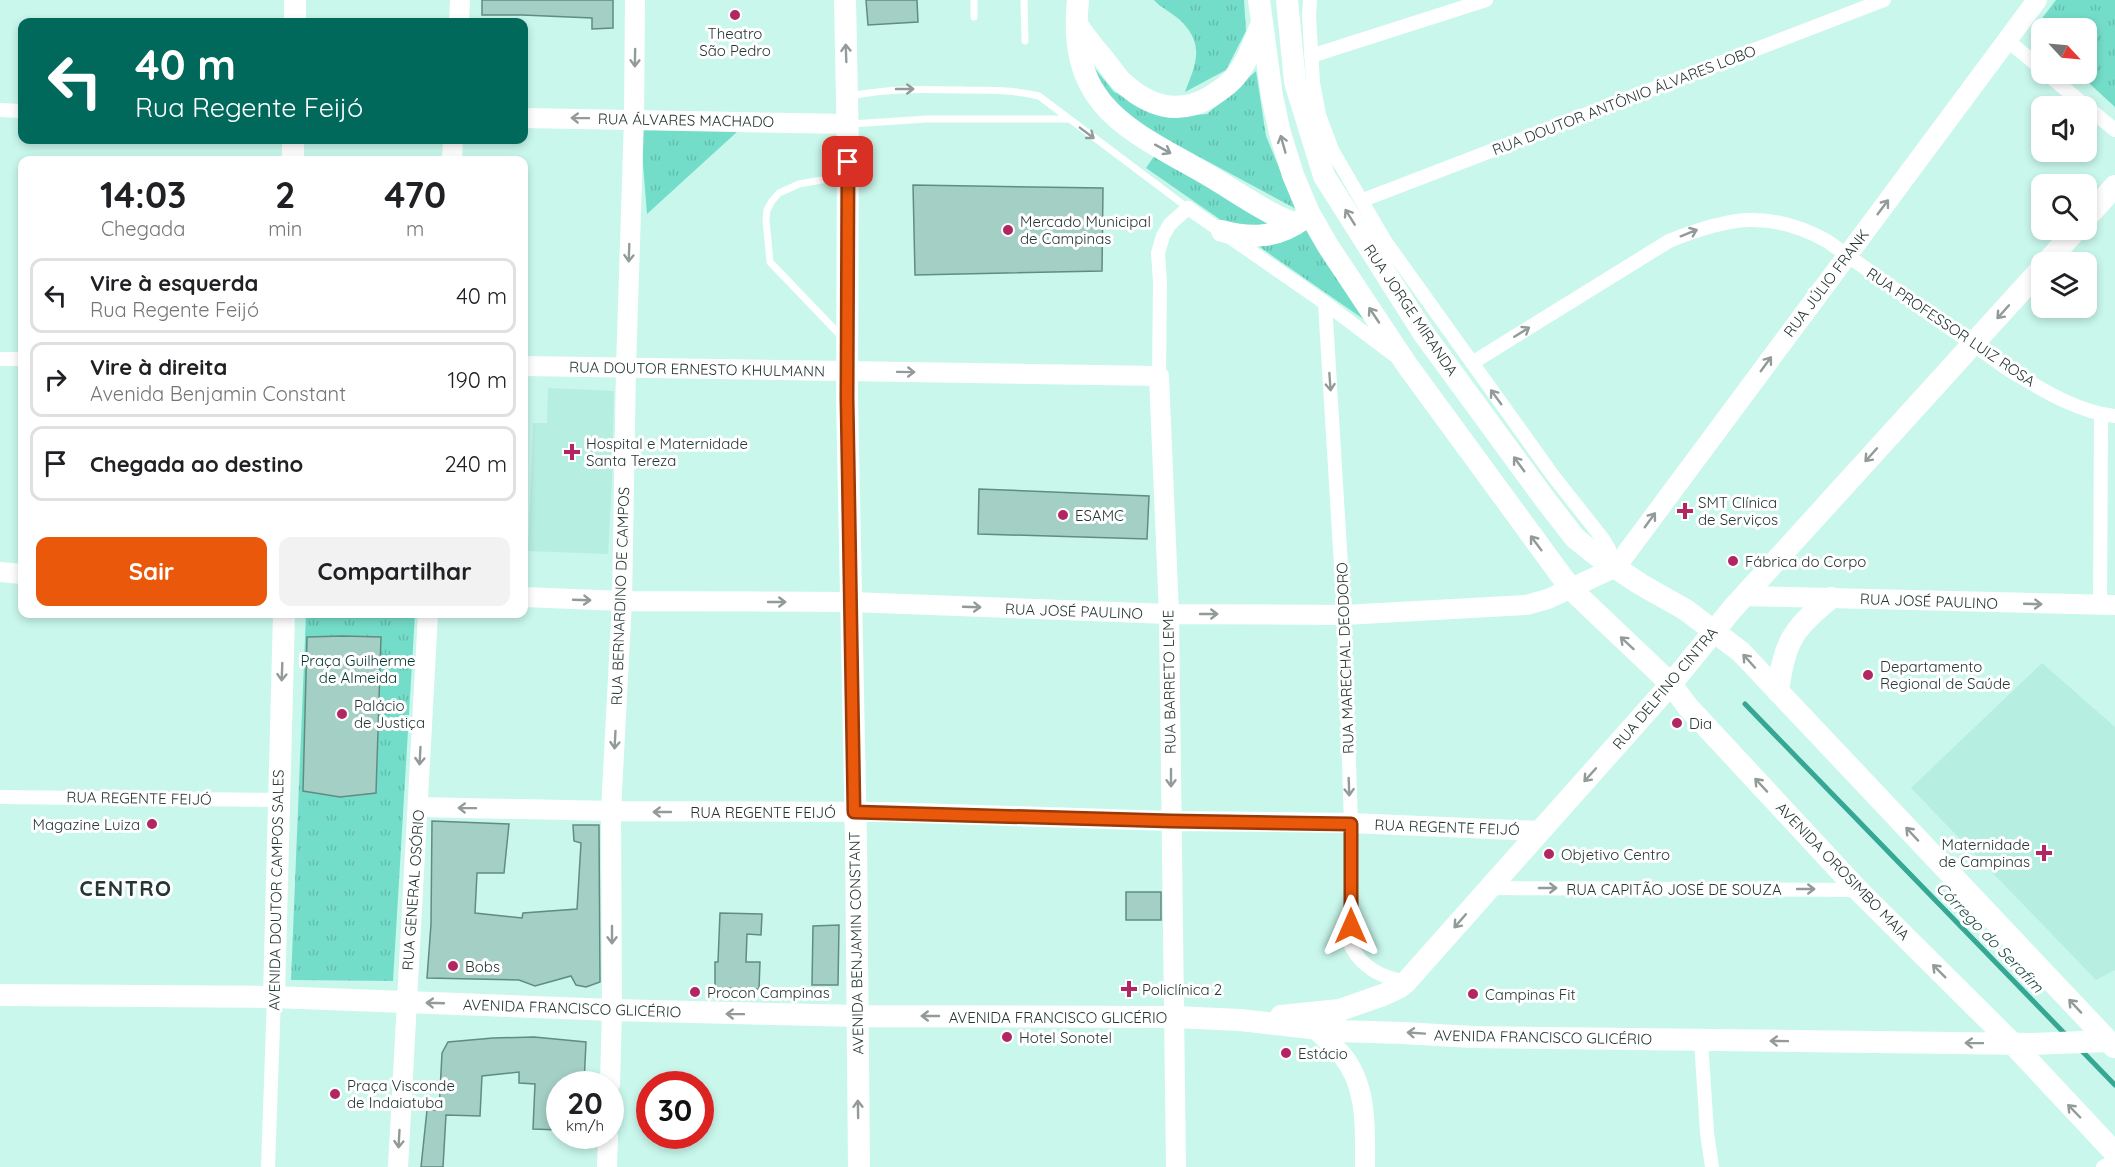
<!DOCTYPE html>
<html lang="pt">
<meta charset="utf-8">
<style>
:root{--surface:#fff;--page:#f2f2f2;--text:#202124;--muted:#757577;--line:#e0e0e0;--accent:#ea580c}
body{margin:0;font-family:Quicksand,sans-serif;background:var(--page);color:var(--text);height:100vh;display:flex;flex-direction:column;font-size:22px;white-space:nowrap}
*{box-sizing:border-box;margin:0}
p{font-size:20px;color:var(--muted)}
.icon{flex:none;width:33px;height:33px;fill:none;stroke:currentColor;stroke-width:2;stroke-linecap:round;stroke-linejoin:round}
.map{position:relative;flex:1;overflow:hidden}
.side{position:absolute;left:18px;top:156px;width:510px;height:462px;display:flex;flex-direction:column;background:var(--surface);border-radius:12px;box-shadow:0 3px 9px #0003}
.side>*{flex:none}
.top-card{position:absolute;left:18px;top:18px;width:510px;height:126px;border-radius:12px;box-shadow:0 3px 9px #0003;background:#00695c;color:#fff;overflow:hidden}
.needle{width:39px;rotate:116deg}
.fabs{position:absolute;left:2031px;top:18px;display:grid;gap:12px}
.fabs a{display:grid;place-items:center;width:66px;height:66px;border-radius:12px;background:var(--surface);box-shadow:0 3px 9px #0003;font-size:30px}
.speed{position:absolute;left:546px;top:1071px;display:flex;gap:12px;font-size:30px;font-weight:700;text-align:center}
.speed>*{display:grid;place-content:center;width:78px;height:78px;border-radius:50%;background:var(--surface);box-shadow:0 3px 9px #0003;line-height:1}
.speed small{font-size:15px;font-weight:400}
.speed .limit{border:9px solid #d22;background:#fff;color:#111}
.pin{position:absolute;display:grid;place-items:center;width:51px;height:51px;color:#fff;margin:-26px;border-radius:12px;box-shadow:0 3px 9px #0006}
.me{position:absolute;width:66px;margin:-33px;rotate:0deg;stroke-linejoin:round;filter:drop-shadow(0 0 4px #0008)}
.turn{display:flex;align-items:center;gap:21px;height:126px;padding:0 18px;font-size:27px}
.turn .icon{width:78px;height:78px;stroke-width:2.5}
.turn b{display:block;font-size:42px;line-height:51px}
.eta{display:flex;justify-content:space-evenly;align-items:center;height:102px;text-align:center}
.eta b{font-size:36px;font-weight:700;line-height:42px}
.action{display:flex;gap:12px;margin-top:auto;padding:12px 18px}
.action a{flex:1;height:69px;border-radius:12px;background:var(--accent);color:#fff;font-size:24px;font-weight:700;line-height:69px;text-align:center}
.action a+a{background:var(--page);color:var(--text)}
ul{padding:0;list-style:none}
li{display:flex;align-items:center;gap:18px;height:75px;margin:0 12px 9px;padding:0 6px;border:3px solid var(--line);border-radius:12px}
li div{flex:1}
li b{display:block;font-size:22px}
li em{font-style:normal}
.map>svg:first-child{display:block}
.built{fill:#b6eee1}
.park{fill:url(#park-tufts)}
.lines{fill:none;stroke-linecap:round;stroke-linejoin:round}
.stream{stroke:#35a794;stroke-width:5}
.building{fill:#a3cfc5;stroke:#628c83;stroke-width:1.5}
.lane{stroke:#fff;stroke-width:7}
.street{stroke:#fff;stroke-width:14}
.secondary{stroke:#fff;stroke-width:20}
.primary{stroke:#fff;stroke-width:22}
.oneway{stroke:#929b99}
.route-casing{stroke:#983908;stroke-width:15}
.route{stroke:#ea580c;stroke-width:10}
.poi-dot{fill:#b12663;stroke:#fff;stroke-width:2}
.labels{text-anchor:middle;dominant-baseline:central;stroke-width:6;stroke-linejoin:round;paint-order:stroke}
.poi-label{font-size:15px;fill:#253733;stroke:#fff;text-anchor:start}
.street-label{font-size:15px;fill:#253733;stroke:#fff}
.park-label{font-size:15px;fill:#00342d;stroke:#fff}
.water-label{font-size:16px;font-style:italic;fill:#1e4e46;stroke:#fff}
.district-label{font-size:21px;font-weight:bold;letter-spacing:1.5px;fill:#253733;stroke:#fff}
</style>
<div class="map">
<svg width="2115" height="1167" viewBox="0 0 2115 1167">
<defs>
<pattern id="park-tufts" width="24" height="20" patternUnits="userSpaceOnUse" patternTransform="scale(1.5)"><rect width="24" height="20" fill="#74ddc9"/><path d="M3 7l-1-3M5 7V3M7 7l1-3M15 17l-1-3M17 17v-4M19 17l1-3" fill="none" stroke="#64bead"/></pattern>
</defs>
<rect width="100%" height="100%" fill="#c9f7ec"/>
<path class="built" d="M548,388L614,391L612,480L608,554L528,551L533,423H547Z
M2042,663L2115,727V970L2096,980L1911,788Z"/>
<path class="park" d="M1154,0H1244L1246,31L1226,70L1185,92C1195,66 1205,47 1183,23C1175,14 1162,9 1154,0Z
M2056,0H2115V107L2079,74H2086V28H2042L2041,38L2033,30Z
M1088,60L1114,92L1172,117L1207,114L1256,71L1266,136L1296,209L1140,125L1101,89Z
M640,127L738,131L647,214Z
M1155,155L1306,228L1369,323L1146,168Z
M306,614H415L393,981L291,980Z"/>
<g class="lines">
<path class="stream" d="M1745,704L2068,1037
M2081,1050L2115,1085"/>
</g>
<path class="building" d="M482,0H613V28L592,29V18L522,15H482Z
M866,0H917L918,22L868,25Z
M913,185L1103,188L1102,271L915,275Z
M979,489L1149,496L1147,539L978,534Z
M343,636L381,637L376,793L340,797L303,791L307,637Z
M432,821L509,824L504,873H477L475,913L522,918L523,913L577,909L581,843L574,841L573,825H599L600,982L586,987L576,985L571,976L535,986L519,980L427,978L431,924Z
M1126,892H1161V920H1126Z
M720,913L762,914L761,935L747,934L746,962H760L759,989L715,988V962H718Z
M839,925L838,985H812L813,926Z
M534,1037L586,1042L584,1084H560V1130L533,1129L535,1084L519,1083V1072L482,1076L480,1116L446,1115L443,1167H421L427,1110H439L442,1053L448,1042L493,1038Z"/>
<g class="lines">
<path class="lane" d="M974,0V17
M1024,0L1025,41
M850,96C890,88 925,89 965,90C990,90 1015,90 1039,96L1188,208
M851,124L927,119H1068
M841,336L770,262L766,220L767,210L772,201L779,193L799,184L845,176"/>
<path class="street" d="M1310,0L1309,16L1313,83L1319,115L1332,150L1385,241L1554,477L1603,539L1609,549L1612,565
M2008,41L2042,69
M1311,56L1486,0
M2047,74L2115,130
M0,110L22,111
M1363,200L1884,0
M1325,303L1344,615L1351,823V946C1363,969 1382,977 1406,982
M0,359H22
M1472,363L1669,241C1728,217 1769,209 1827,241L2009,370C2041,389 2077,412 2115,416
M1159,376L1160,282L1158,253L1163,236L1170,224L1188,208L1325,303L1394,355
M2100,605L2101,415
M0,797L278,800
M1489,888L1858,890
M1701,1040L1707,1133L1712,1167
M268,1167L274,997
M2103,1167L2115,1161"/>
<path class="secondary" d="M459,22L460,0
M524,118L848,124
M452,160L453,140
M524,366L1159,376L1169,614L1176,1167
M0,572L22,574
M1744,596L2115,605
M524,597L622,601L851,602L1169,614L1344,615L1526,605L1548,599L1616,567L2037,0
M418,807L611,811L885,812L1171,821L1351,823L1540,831
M1315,1029C1324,1038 1335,1046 1342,1055C1368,1086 1365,1130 1365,1167
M610,1084L612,1010L611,811L622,601L626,367L634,119L635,0
M398,1167L428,614
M607,1167L608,1136"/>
<path class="primary" d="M845,0L848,149L847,398L856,842L859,1167
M1078,0C1067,107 1128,129 1208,175C1237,192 1265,213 1296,224
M1259,0L1272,96L1280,133L1293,175L1309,213L1328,246L1407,365L1571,589L1671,684L1688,707L1858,890L2012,1043L2115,1153
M1287,0L1295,82L1324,176L1424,334L1544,498L1575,538L1595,554L1640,584L1686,610L1741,652L2114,1047
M295,22V0
M1077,24C1084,36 1093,46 1102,57C1109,65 1114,74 1122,82C1148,106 1178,116 1210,97C1219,91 1229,85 1235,77C1248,62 1254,41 1262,23
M293,160V140
M2086,218L2115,186
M1222,231C1251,239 1277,238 1303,219
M2047,262L2076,230
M1778,692C1784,643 1792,629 1831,598
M0,995L274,997L612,1010L857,1016L1175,1017L1240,1020L1337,1031L1403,1033L1473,1037L2032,1044L2108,1041
M274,997L284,614
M1281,1016L1340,1010L1383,995L1400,987L1406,982L1671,684L1733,608L2042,268"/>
</g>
<defs><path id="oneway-shaft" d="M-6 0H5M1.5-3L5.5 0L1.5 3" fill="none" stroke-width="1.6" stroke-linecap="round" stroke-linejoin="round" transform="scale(1.5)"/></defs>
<g class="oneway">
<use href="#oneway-shaft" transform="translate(846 53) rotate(-92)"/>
<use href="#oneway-shaft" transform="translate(635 58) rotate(91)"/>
<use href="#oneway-shaft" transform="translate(905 89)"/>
<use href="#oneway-shaft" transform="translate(580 118) rotate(-179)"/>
<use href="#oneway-shaft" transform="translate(1087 133) rotate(37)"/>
<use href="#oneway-shaft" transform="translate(1283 144) rotate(-106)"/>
<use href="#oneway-shaft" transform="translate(1163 149) rotate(29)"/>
<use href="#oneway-shaft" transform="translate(1883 207) rotate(-53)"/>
<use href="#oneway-shaft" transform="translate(1350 217) rotate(-122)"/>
<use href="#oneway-shaft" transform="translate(1689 233) rotate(-22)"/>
<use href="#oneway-shaft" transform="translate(629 253) rotate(92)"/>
<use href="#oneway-shaft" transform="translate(2003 312) rotate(132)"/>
<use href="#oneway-shaft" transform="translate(1374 315) rotate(-124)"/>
<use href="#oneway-shaft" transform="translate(1522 332) rotate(-32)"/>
<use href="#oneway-shaft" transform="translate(1766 364) rotate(-54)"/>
<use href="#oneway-shaft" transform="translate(906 372) rotate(1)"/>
<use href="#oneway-shaft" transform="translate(1330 382) rotate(86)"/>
<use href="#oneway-shaft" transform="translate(1496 397) rotate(-126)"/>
<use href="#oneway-shaft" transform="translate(1871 455) rotate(132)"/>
<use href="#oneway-shaft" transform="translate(1519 464) rotate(-126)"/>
<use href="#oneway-shaft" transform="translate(1650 520) rotate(-54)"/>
<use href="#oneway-shaft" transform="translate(1536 543) rotate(-127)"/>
<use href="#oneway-shaft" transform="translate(582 600) rotate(2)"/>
<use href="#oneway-shaft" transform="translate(777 602)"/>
<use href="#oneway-shaft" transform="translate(2033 604) rotate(2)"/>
<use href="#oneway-shaft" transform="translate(972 607) rotate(2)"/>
<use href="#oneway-shaft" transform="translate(1209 614)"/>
<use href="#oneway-shaft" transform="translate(1627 643) rotate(-137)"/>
<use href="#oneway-shaft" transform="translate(1749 661) rotate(-132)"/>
<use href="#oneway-shaft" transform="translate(282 672) rotate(92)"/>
<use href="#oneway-shaft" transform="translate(615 740) rotate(93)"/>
<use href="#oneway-shaft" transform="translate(420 756) rotate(93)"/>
<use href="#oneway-shaft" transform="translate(1590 775) rotate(132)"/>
<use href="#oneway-shaft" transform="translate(1171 778) rotate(90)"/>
<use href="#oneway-shaft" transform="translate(1761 785) rotate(-133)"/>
<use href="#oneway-shaft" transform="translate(1349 787) rotate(88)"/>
<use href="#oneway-shaft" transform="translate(467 808) rotate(-179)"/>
<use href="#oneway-shaft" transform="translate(662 812) rotate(-180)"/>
<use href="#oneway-shaft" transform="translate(1912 834) rotate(-133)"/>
<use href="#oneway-shaft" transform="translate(1548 888)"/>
<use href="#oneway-shaft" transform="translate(1806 889)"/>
<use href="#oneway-shaft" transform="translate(1460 921) rotate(131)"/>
<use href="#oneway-shaft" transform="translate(612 935) rotate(90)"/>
<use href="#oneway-shaft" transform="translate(1939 971) rotate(-135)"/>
<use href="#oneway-shaft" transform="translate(435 1003) rotate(-178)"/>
<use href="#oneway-shaft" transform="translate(2075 1006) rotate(-133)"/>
<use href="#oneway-shaft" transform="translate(735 1014) rotate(-179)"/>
<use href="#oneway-shaft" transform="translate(930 1016) rotate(-180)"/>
<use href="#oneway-shaft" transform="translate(1416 1033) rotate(-176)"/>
<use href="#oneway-shaft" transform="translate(1779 1041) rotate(-179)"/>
<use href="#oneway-shaft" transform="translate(1974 1043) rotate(-179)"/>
<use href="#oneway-shaft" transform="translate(858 1109) rotate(-91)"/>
<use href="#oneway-shaft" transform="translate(2074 1111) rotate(-134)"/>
<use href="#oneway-shaft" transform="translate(399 1139) rotate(93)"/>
</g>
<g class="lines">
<g class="route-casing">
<path id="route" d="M848,162L847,398L854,812L1171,821L1351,824V926"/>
</g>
<use href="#route" class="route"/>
</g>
<g class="poi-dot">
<circle cx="735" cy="15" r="6"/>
<circle cx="1008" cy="230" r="6"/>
<path d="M569 443h6v6h6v6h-6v6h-6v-6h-6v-6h6z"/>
<path d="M1682 502h6v6h6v6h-6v6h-6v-6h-6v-6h6z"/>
<circle cx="1063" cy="515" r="6"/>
<circle cx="1733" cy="561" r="6"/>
<circle cx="1868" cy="675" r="6"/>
<circle cx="342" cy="714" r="6"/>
<circle cx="1677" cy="723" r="6"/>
<circle cx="152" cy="824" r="6"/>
<path d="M2041 844h6v6h6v6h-6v6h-6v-6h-6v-6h6z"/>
<circle cx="1549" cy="854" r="6"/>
<circle cx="453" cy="966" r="6"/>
<path d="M1126 980h6v6h6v6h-6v6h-6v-6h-6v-6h6z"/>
<circle cx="695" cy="992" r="6"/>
<circle cx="1473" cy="994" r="6"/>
<circle cx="1007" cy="1037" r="6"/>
<circle cx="1286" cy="1053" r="6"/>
<circle cx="335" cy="1094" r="6"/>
</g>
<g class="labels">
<g class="poi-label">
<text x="735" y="33" text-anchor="middle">Theatro<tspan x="735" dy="17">São Pedro</tspan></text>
<text x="1020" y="221">Mercado Municipal<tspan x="1020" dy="17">de Campinas</tspan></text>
<text x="586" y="443">Hospital e Maternidade<tspan x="586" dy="17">Santa Tereza</tspan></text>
<text x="1698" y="502">SMT Clínica<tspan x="1698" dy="17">de Serviços</tspan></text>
<text x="1075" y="515">ESAMC</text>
<text x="1745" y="561">Fábrica do Corpo</text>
<text x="1880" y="666">Departamento<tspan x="1880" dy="17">Regional de Saúde</tspan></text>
<text x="354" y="705">Palácio<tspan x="354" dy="17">de Justiça</tspan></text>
<text x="1689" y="723">Dia</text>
<text x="140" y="824" text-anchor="end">Magazine Luiza</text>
<text x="2030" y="844" text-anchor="end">Maternidade<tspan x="2030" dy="17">de Campinas</tspan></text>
<text x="1561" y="854">Objetivo Centro</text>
<text x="465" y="966">Bobs</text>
<text x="1142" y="989">Policlínica 2</text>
<text x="707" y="992">Procon Campinas</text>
<text x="1485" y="994">Campinas Fit</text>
<text x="1019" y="1037">Hotel Sonotel</text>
<text x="1298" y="1053">Estácio</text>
<text x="347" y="1085">Praça Visconde<tspan x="347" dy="17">de Indaiatuba</tspan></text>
</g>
<g class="street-label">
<text transform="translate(1624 100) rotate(-21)">RUA DOUTOR ANTÔNIO ÁLVARES LOBO</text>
<text transform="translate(686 120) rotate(1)">RUA ÁLVARES MACHADO</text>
<text transform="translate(1826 283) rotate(-53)">RUA JÚLIO FRANK</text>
<text transform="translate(1411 310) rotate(56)">RUA JORGE MIRANDA</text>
<text transform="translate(1951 327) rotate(34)">RUA PROFESSOR LUIZ ROSA</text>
<text transform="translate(697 369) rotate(1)">RUA DOUTOR ERNESTO KHULMANN</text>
<text transform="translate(620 596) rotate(-88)">RUA BERNARDINO DE CAMPOS</text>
<text transform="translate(1929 601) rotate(2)">RUA JOSÉ PAULINO</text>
<text transform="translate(1074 611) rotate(2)">RUA JOSÉ PAULINO</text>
<text transform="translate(1345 658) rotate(-92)">RUA MARECHAL DEODORO</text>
<text transform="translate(1169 682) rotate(-91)">RUA BARRETO LEME</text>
<text transform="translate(1665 688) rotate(-50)">RUA DELFINO CINTRA</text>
<text transform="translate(139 798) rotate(1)">RUA REGENTE FEIJÓ</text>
<text x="763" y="812">RUA REGENTE FEIJÓ</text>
<text transform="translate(1447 827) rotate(2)">RUA REGENTE FEIJÓ</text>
<text transform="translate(1843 871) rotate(46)">AVENIDA OROSIMBO MAIA</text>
<text x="1674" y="889">RUA CAPITÃO JOSÉ DE SOUZA</text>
<text transform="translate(276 890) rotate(-89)">AVENIDA DOUTOR CAMPOS SALES</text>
<text transform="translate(413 890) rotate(-86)">RUA GENERAL OSÓRIO</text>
<text transform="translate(856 943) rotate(-91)">AVENIDA BENJAMIN CONSTANT</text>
<text transform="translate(572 1008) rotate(2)">AVENIDA FRANCISCO GLICÉRIO</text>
<text x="1058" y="1017">AVENIDA FRANCISCO GLICÉRIO</text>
<text transform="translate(1543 1037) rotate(1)">AVENIDA FRANCISCO GLICÉRIO</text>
</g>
<g class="park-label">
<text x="358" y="660">Praça Guilherme<tspan x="358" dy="17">de Almeida</tspan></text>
</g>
<g class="water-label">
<text transform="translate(1990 937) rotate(46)">Córrego do Serafim</text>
</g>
<g class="district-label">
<text x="126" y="888">CENTRO</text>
</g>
</g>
</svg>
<div class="fabs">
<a><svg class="needle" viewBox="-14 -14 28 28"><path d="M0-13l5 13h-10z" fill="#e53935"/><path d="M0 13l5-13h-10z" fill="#757577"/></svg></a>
<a><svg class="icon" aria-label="sound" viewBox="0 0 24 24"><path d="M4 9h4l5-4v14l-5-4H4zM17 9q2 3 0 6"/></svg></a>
<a><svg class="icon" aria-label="search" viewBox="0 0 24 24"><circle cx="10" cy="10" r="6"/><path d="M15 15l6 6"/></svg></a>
<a><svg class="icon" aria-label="layers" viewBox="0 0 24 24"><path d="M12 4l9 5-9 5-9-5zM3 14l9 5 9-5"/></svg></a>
</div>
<div class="speed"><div>20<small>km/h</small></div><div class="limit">30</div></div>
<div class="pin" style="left:848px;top:162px;background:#d93025"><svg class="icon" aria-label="arrive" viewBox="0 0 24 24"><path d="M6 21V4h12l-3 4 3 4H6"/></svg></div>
<svg class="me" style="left:1351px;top:926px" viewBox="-20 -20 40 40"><path d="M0-17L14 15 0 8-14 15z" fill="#ea580c" stroke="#fff" stroke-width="4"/></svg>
<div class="top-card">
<div class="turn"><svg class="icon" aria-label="left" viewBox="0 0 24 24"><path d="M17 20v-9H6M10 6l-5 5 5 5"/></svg><div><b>40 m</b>Rua Regente Feijó</div></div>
</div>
<section class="side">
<div class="eta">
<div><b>14:03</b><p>Chegada</p></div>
<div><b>2</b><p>min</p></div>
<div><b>470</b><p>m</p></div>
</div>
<ul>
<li><svg class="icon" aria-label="left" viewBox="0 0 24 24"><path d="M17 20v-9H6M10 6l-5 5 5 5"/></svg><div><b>Vire à esquerda</b><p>Rua Regente Feijó</p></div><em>40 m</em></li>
<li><svg class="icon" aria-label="right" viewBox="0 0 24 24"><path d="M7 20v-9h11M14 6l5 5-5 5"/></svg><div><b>Vire à direita</b><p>Avenida Benjamin Constant</p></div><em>190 m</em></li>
<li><svg class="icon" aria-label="arrive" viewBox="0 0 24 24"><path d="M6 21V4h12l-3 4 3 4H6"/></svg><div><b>Chegada ao destino</b></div><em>240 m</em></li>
</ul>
<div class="action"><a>Sair</a><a>Compartilhar</a></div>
</section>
</div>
